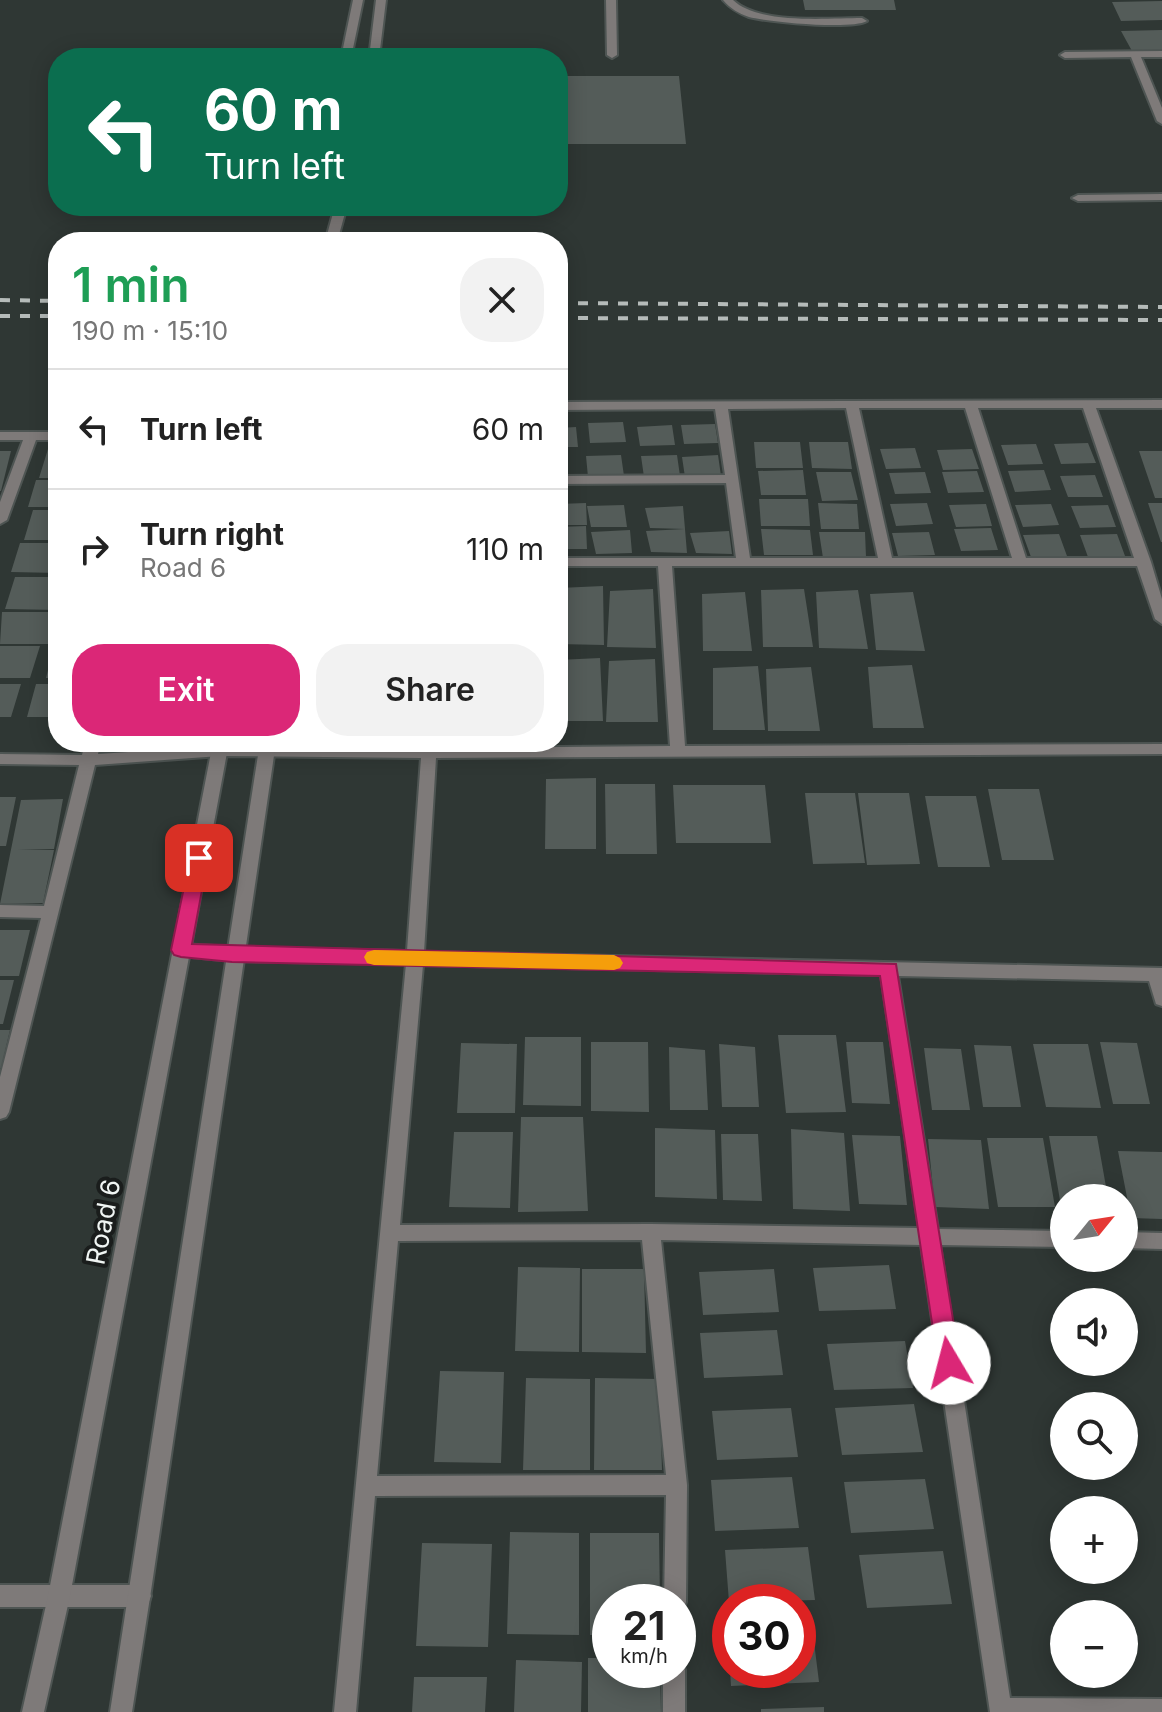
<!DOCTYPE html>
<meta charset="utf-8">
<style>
:root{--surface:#fff;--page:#f2f2f2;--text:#222;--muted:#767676;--line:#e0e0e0;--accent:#db2777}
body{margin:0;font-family:Inter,sans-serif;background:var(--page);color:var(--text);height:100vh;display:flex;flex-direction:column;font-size:30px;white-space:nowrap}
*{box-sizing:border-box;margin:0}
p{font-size:26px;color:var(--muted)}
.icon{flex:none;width:44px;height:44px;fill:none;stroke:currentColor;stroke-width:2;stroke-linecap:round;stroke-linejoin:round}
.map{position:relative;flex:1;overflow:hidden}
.panel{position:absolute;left:48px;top:232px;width:520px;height:520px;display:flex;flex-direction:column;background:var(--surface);border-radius:32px;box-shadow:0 4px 20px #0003}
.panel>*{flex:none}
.hud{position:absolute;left:48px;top:48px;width:520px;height:168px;border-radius:32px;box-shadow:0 4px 20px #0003;background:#0b6e4f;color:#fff;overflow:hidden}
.needle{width:52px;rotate:60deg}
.fabs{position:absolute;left:1050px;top:1184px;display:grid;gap:16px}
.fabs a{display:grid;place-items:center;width:88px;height:88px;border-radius:50%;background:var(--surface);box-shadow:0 4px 20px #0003;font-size:40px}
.speed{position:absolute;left:592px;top:1584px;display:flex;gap:16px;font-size:40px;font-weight:700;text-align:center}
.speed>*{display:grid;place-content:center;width:104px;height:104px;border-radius:50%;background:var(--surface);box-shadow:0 4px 20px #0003;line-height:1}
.speed small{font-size:20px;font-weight:400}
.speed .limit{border:12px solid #d22;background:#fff;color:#111}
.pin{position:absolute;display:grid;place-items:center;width:68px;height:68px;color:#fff;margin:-34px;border-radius:16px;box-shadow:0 4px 12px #0006}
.me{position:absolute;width:88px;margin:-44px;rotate:352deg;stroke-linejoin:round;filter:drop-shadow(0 0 6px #0008)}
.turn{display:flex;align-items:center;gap:28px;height:168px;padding:0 24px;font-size:36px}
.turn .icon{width:104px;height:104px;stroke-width:2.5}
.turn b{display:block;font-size:56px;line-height:68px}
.round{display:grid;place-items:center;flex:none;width:84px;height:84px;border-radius:32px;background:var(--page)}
.head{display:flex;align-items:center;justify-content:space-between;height:136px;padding:0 24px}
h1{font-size:48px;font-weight:600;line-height:60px;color:#1e9e55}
.cta{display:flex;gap:16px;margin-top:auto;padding:16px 24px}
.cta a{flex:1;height:92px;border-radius:32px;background:var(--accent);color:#fff;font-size:32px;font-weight:600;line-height:92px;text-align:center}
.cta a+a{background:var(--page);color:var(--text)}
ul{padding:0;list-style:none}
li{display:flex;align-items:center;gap:24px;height:120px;padding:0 24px;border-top:2px solid var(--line)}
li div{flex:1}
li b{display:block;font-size:30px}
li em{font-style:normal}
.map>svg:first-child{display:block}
.building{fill:#545c59}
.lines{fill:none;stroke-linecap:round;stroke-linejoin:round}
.service-casing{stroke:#4e5553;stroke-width:4}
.minor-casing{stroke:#4e5553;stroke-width:4}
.tertiary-casing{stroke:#4e5553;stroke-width:4}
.service{fill:#7e7a79;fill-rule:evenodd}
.minor{fill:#7e7a79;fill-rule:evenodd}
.tertiary{fill:#7e7a79;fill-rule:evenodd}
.rail{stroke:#b5bbb9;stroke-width:4;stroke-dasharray:10 10;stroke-linecap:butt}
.route{fill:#db2777;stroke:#8e194d;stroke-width:2}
.slow{fill:#f59e0b}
.labels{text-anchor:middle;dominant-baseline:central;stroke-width:8;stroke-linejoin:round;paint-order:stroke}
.street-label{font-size:26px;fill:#f0f5f3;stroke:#1a1d1c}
</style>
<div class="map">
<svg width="1162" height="1712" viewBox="0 0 1162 1712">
<rect width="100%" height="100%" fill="#2f3734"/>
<path class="building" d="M803,0H894L896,10H805Z
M1162,1V20L1121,21L1112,2Z
M1162,30V50L1132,51L1121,31Z
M558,76H679L686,144H558Z
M623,422L626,442L590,443L588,423Z
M715,424L718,443L684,444L681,425Z
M672,425L675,445L640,446L637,427Z
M576,427L578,447H558V428Z
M754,442H800L803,468H756Z
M809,442H848L852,469L812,468Z
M1088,443L1096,463L1061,464L1054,444Z
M1036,444L1043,464L1008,465L1001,445Z
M915,448L921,468L886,469L880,449Z
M48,449H58V478H39Z
M972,449L979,469L943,470L937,450Z
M0,451H11L1,491H0Z
M1139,451H1162V498H1155Z
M621,455L624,476L588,477L586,456Z
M677,455L680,476L644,477L641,456Z
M718,455L721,476L685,477L682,457Z
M803,470L806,495H761L758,471Z
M1044,470L1051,490L1015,492L1008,471Z
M977,471L984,492L948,493L942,472Z
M816,472H851L858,500L822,501Z
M925,472L931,493L895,494L889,473Z
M1095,475L1103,497H1068L1060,476Z
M36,480H58V507H28Z
M759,499H808L810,526H761Z
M586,503L587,525H558V504Z
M818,503L857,504L859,529H821Z
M927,503L933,524L896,526L890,504Z
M1148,503H1162V542H1161Z
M986,504L992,526L956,527L949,505Z
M1051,504L1059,525L1023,527L1015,505Z
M624,505L627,527H591L587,506Z
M1108,505L1116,527L1080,528L1071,506Z
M683,506L685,529L650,528L645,508Z
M33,510H58V540H24Z
M586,526L587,549H558V527Z
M991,528L998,550L961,551L954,529Z
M685,529L687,553L651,552L646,531Z
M761,529L810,530L813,555H764Z
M630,530L632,553L596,554L591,532Z
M729,531L732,554L696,553L690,533Z
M819,532H865L866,557L823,558Z
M929,532L935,555L898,556L892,533Z
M1059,534L1067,556L1031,557L1023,535Z
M1117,534L1125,556L1088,557L1080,535Z
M20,543H58V573L11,572Z
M15,577H58V610L5,609Z
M603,586L604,645L558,644L559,588Z
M653,589L656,648L607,647L610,591Z
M804,589L813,647H763L761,590Z
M858,590L868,649L819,648L816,592Z
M745,592L752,651H703L702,594Z
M913,592L925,651L876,650L870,594Z
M2,612H58L53,644H0Z
M0,646H40L30,678H0Z
M54,646H58V678H46Z
M600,658L603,721H558V660Z
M655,659L658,722H606L609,661Z
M912,665L924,728H873L868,667Z
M758,666L765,730H713V668Z
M811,667L820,731H768L766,669Z
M0,684H21L11,717H0Z
M36,684H58V717H27Z
M596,778V849H545L546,779Z
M605,784H655L657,854H606Z
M673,785H765L771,843H676Z
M988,789H1039L1054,860H1002Z
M805,793H855L865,863L813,864Z
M858,793H909L920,864L867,865Z
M925,796H976L990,867H938Z
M0,797H16L6,846H0Z
M63,799L54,849L18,850H54L43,903L0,904L21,800Z
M0,930H30L19,976H0Z
M0,980H14L3,1024H0Z
M0,1030H10L1,1068H0Z
M778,1035H836L846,1112L786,1113Z
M525,1037H581V1106L523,1105Z
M591,1042H648L649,1112L591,1111Z
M846,1042H883L890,1104L852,1103Z
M1100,1042L1137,1043L1150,1104H1113Z
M461,1043L517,1044L515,1113H457Z
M719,1044L755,1047L759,1107H722Z
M1033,1044H1088L1101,1108L1046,1107Z
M974,1045L1011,1046L1021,1107H983Z
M669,1047L705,1050L708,1110H670Z
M924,1048L961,1049L970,1110H932Z
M521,1117H583L588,1211L518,1212Z
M655,1128L715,1130L717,1199L655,1197Z
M791,1129L844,1133L850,1211L793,1209Z
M454,1132H513L510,1208L449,1207Z
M721,1134H758L762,1201L723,1200Z
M852,1135L900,1136L907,1205L859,1204Z
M1049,1136H1097L1108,1198H1064L1062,1212Z
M987,1138H1043L1055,1207H998Z
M928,1139L981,1140L989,1209L935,1207Z
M1118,1151L1162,1152V1219L1131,1218Z
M889,1265L896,1309L819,1311L813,1268Z
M518,1267L580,1268L579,1352L515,1351Z
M582,1269H644L646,1353L582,1352Z
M774,1269L779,1312L703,1315L699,1272Z
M777,1330L783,1375L704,1378L700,1333Z
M905,1341L913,1388L834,1390L827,1344Z
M440,1371L504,1372L501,1463L434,1462Z
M526,1378L590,1379V1470H523Z
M595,1378L659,1379L662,1470H594Z
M914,1404L923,1452L842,1455L835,1408Z
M791,1408L798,1457L717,1460L712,1411Z
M792,1477L799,1528L715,1531L711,1480Z
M925,1479L934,1529L851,1533L844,1482Z
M510,1532L579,1533V1635L507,1634Z
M590,1533H659L660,1602H610V1635H590Z
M422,1543L492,1544L488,1647L416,1646Z
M808,1547L815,1600L729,1602L725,1550Z
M943,1551L952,1604L867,1608L859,1555Z
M812,1626L819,1682L731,1686L730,1670H798V1627Z
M588,1658H610V1670H660L661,1712H588Z
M516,1660L582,1662L581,1712H514Z
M414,1677H487L485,1712H412Z
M824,1707V1712H761V1709Z"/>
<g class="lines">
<g class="service-casing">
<path id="service" d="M606,0H616L617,55L612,58L607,55Z
M723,0H733C759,25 828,18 862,18L867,21C851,30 769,22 749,17C738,13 731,9 723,0Z"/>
</g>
<g class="minor-casing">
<path id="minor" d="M1162,51V57H1141L1162,108V124L1157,121L1131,57L1065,58L1060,55L1065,52Z
M1162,194V200L1078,201L1072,198L1078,195Z
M1162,400V408H1096L1151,562L1162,599V624L1155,619L1137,566H672L685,746L1162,744V754L436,758L424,952L1162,968V1006L1156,1004L1149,981L898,976L938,1229L1064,1231V1247L940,1245L1010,1698L1162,1699V1712H990L921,1245L661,1240L687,1485L686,1602L683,1610L678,1612V1602H664L666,1495L375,1496L356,1712H334L406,964L232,961L181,956L175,955L173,950L175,945L181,944L232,947L407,951L421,758L220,756L95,765L9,1112L6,1117L0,1119V1077L41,918L0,917V905L44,906L79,765L0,764V754L82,755L85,742H101L98,754L220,746L422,748V742H438L437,748L670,746L658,566H558V558H736L726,483L558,484V476L725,475L715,409L558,410V402ZM846,408L878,558H750L728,409ZM859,408H965L1012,558H892ZM978,408H1083L1134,558H1026ZM423,965L881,975L919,1228L651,1224L400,1225ZM642,1240L666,1475L377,1476L398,1241Z
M0,432H58V440H36L7,520L0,524V502L23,440H0Z
M1124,1232L1162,1233V1249L1124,1248Z
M0,1585H140L148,1588L151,1596L148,1604L140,1607H0Z
M678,1661L682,1662L685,1670V1712H663V1670H678Z"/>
</g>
<g class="tertiary-casing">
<path id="tertiary" d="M353,0H363L351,58H341Z
M376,0H386L379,58H369Z
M335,206H347L337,242H325Z
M213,742H229L70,1596L44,1712H22L48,1596Z
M260,742H276L151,1591L132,1712H110Z"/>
</g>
<use href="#service" class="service"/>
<use href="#minor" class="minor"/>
<use href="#tertiary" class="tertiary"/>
<path class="rail" d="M0,300L58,301
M558,303L1162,307
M0,316H58
M558,318L1162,320"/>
</g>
<path class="route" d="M199,852L208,858L192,944L896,964L960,1363L957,1370L949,1373L941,1370L938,1363L880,976L232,962L181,957L174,955L171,950L190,858Z"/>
<path class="slow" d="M374,950L614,955L620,958L623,963L620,968L614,970L374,965L367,963L364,957L367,952Z"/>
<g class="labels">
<g class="street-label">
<text transform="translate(103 1222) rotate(-79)">Road 6</text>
</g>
</g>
</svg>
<div class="fabs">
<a><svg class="needle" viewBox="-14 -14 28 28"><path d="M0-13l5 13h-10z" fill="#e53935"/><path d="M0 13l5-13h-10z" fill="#767676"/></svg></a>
<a><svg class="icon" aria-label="sound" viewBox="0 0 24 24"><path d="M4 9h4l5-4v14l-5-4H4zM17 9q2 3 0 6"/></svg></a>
<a><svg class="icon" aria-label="search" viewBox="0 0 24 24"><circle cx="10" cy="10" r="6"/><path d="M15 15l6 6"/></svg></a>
<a>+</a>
<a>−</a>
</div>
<div class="speed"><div>21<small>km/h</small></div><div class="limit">30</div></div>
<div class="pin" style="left:199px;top:858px;background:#d93025"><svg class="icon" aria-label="arrive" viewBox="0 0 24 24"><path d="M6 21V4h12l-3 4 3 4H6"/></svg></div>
<svg class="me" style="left:949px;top:1363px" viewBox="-20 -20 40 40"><circle r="19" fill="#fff"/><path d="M0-13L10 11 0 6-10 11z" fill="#db2777"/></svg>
<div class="hud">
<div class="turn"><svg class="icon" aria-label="left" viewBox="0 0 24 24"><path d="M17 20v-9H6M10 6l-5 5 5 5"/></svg><div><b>60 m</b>Turn left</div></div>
</div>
<section class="panel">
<div class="head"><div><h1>1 min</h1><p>190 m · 15:10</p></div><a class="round"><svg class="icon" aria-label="close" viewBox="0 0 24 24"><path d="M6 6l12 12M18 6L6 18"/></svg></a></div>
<ul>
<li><svg class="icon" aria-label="left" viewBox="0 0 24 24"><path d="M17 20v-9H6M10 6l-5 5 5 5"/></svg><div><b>Turn left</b></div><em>60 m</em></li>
<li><svg class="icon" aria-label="right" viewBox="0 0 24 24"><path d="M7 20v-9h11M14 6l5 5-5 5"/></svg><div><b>Turn right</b><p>Road 6</p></div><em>110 m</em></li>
</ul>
<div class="cta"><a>Exit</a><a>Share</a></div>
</section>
</div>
